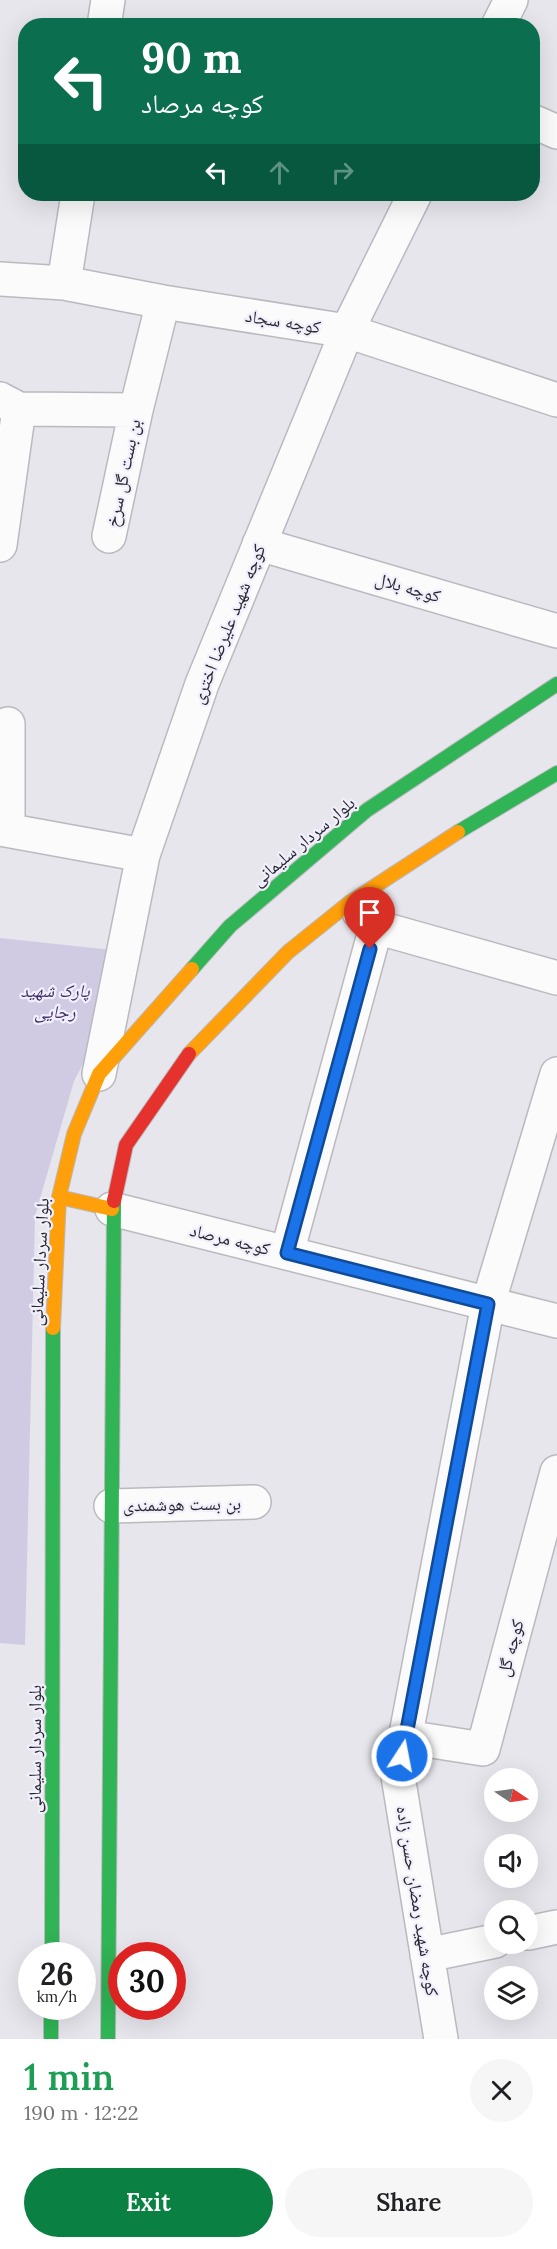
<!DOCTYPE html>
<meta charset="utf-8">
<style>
:root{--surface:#fff;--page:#f6f6f6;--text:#202124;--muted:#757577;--accent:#0b8043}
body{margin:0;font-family:Lora,"Noto Naskh Arabic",serif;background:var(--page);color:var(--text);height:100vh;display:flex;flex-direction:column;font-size:22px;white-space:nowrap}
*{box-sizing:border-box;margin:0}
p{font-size:20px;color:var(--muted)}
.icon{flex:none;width:33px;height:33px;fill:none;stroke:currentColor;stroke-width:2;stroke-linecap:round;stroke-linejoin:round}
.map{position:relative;height:2039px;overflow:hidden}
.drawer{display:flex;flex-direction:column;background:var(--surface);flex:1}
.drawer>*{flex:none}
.top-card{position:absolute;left:18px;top:18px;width:522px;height:183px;border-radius:24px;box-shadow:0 6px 24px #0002;background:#0b6e4f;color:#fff;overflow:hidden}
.needle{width:39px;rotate:103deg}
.buttons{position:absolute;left:484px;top:1768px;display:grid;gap:12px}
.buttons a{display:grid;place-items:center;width:54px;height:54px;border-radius:50%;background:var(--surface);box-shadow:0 6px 24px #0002;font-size:30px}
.speed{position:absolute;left:18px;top:1942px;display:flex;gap:12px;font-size:30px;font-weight:700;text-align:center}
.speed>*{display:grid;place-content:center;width:78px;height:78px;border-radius:50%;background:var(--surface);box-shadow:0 6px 24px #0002;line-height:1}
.speed small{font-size:15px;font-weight:400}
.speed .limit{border:9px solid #d22;background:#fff;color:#111}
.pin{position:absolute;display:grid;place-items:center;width:51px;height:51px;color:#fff;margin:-62px -26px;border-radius:50% 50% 50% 0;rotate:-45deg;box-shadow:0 0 6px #0007}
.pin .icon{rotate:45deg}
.me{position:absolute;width:66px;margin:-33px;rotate:11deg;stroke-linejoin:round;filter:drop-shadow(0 0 4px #0008)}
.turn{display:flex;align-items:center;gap:21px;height:126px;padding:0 24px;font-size:27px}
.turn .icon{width:78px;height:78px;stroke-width:2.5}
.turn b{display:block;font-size:42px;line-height:51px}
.lanes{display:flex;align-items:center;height:57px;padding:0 24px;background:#0003;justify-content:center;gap:30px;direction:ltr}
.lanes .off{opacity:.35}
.round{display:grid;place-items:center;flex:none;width:63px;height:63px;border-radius:32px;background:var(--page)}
.summary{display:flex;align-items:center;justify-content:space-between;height:102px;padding:0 24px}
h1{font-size:36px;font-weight:600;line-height:45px;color:#1e9e55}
.cta{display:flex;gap:12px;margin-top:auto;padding:12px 24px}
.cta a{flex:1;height:69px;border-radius:36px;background:var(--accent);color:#fff;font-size:24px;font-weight:600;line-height:69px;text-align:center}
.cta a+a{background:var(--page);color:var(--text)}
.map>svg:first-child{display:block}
.green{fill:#d0cae3}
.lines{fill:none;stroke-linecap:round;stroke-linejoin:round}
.street-casing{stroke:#bab9bf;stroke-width:36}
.fast-casing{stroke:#bab9bf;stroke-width:16}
.slow-casing{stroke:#bab9bf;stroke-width:16}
.jam-casing{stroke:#bab9bf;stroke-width:16}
.street{stroke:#fbfbfc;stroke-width:33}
.fast{stroke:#30b455;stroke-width:14}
.slow{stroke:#ff9f0a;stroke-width:14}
.jam{stroke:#e5322d;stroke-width:14}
.route-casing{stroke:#114b97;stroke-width:15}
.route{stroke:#1a73e8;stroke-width:10}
.labels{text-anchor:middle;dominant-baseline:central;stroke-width:4.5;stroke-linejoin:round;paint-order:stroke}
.street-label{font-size:18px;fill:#28272c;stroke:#f2effd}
.park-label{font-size:18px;font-style:italic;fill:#3f2d65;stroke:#f2effd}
</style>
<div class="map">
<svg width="557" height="2039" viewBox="0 0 557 2039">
<rect width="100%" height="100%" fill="#e7e6ec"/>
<path class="green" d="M0,938L140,953L74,1081L35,1216L25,1645L0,1643Z"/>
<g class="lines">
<g class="street-casing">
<path id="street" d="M104,26L108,0
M498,26L511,0
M532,121L557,132
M0,279L64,283L163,302L347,331L557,400
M64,283L78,194
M0,399L19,409L136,410
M109,536L136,410L163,302
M259,544L557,631
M0,545L19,409
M0,829L143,855
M8,830V724
M359,912L376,927L557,978
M99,1074L143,855L202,684L347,331L415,194
M112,1209L557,1321
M287,1253L376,927
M111,1506L254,1502
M406,1737L483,1749L557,1472
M528,1933L557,1927
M427,1955L495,1941
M441,2039L398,1776L488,1304L557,1074"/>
</g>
<g class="fast-casing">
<path id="fast" d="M458,832L557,773
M192,969L230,926L367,810L557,684
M52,1956L53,1328
M51,2007V2039
M108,2039L114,1201"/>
</g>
<g class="slow-casing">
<path id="slow" d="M189,1054L288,952L349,903L458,832
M59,1197L112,1209
M53,1328L59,1197L74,1134L99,1074L192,969"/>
</g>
<g class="jam-casing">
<path id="jam" d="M114,1201L126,1145L189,1054"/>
</g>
<use href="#street" class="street"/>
<use href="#fast" class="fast"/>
<use href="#slow" class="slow"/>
<use href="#jam" class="jam"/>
</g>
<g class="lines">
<g class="route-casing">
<path id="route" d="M370,949L287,1253L488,1304L402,1756"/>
</g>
<use href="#route" class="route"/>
</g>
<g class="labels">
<g class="street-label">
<text transform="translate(283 321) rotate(9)">کوچه سجاد</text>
<text transform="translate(123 473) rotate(-78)">بن بست گل سرخ</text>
<text transform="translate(408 587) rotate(16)">کوچه بلال</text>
<text transform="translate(228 624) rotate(-68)">کوچه شهید علیرضا اختری</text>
<text transform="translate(303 841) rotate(-40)">بلوار سردار سلیمانی</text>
<text transform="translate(230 1239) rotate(14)">کوچه مرصاد</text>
<text transform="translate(39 1262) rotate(-87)">بلوار سردار سلیمانی</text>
<text transform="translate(182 1504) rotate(-1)">بن بست هوشمندی</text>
<text transform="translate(510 1648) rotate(-75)">کوچه گل</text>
<text transform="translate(34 1749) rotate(-90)">بلوار سردار سلیمانی</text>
<text transform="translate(418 1901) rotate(81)">کوچه شهید رمضان حسن زاده</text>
</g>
<g class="park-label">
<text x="55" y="990">پارک شهید<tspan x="55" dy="21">رجایی</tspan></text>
</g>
</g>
</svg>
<div class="buttons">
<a><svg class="needle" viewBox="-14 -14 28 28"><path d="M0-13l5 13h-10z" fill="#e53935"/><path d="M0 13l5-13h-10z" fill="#757577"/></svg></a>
<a><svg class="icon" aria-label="sound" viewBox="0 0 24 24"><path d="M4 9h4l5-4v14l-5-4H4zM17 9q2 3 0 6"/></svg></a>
<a><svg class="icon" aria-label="search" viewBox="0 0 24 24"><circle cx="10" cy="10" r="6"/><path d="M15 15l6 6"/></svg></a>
<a><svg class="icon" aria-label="layers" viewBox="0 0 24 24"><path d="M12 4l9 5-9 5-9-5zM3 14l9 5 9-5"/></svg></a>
</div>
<div class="speed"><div>26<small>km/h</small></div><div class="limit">30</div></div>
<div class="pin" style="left:370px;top:949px;background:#d93025"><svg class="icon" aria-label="arrive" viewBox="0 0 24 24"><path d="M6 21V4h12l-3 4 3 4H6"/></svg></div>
<svg class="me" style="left:402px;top:1756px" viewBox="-20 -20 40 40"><circle r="17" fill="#1a73e8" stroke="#fff" stroke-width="3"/><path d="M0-11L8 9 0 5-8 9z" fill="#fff"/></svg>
<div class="top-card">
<div class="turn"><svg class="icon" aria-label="left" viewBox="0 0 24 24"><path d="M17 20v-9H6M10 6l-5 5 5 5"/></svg><div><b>90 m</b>کوچه مرصاد</div></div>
<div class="lanes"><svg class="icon" aria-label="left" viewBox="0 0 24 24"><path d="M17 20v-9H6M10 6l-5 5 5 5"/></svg><svg class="icon off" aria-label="ahead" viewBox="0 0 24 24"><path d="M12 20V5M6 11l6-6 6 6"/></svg><svg class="icon off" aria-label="right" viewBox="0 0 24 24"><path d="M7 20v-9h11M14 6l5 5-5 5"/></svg></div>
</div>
</div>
<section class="drawer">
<div class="summary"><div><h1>1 min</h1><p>190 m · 12:22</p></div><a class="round"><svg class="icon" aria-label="close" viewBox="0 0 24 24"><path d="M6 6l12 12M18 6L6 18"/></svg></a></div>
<div class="cta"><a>Exit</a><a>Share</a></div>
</section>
